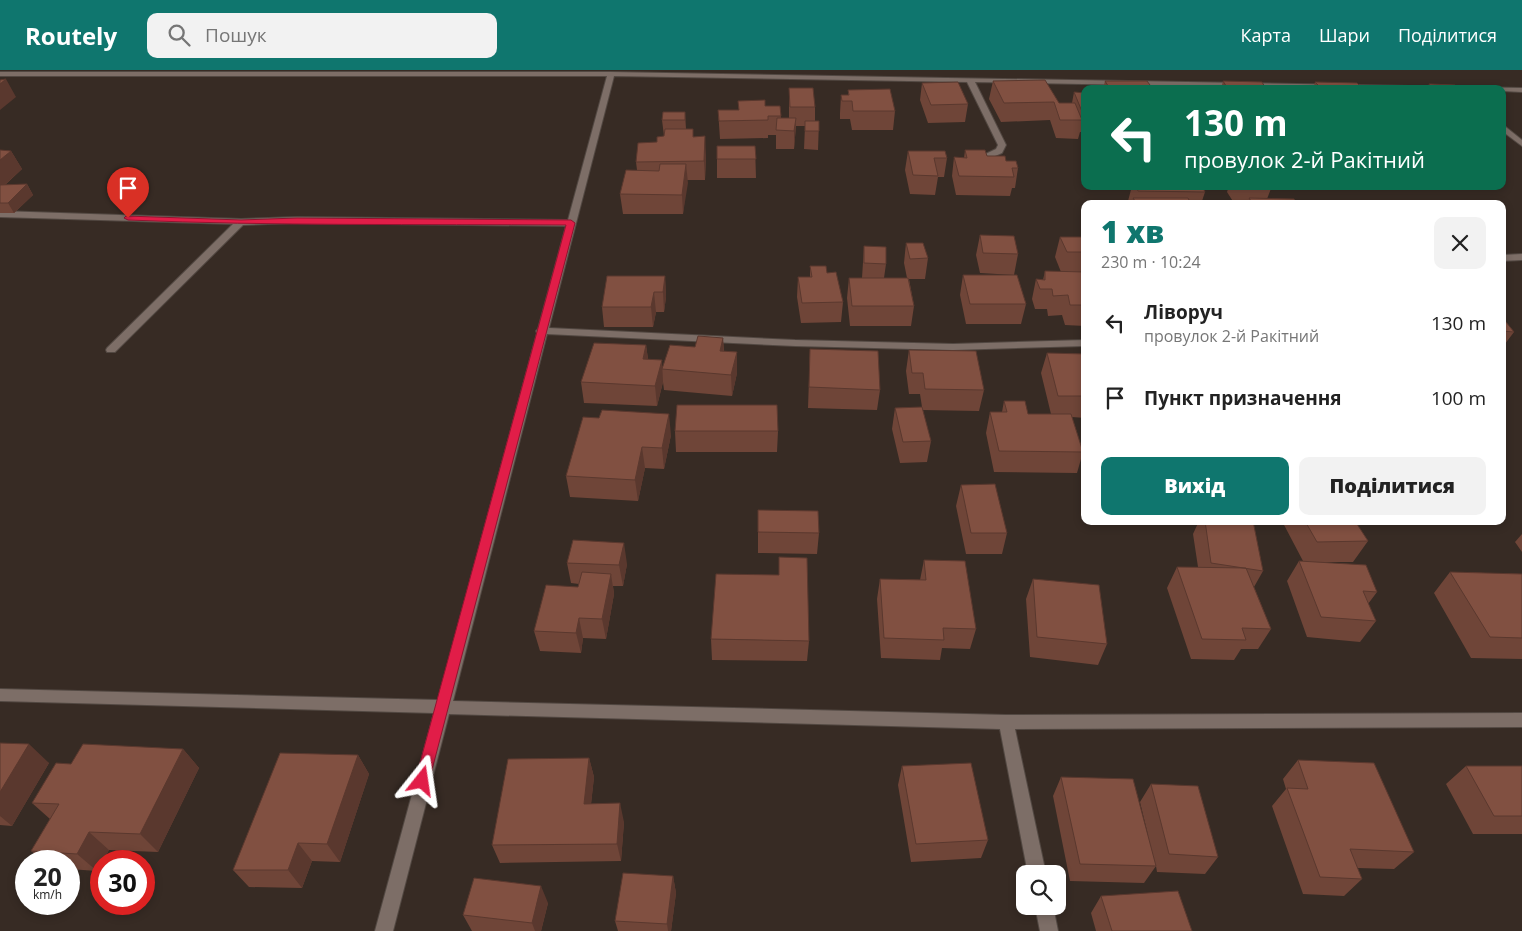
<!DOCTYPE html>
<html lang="uk">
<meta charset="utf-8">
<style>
:root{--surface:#fff;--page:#f2f2f2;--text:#222;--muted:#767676;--accent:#0f766e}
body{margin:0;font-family:"Open Sans",sans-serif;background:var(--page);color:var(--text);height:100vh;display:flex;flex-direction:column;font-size:19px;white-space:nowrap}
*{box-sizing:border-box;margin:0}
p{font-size:16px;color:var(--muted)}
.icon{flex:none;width:28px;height:28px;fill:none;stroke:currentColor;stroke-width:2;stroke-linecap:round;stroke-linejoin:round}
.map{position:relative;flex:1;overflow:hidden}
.panel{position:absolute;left:1081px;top:130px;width:425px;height:325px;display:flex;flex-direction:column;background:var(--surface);border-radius:10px;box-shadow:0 2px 8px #0003}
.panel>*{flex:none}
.top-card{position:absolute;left:1081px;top:15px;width:425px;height:105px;border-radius:10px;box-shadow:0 2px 8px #0003;background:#0b6e4f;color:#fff;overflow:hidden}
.fabs{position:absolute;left:1016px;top:795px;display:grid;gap:10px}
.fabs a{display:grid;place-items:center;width:50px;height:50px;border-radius:10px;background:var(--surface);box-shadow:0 2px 8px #0003;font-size:25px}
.speed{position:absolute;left:15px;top:780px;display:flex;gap:10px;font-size:25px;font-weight:700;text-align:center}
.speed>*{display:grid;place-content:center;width:65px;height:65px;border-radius:50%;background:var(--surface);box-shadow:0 2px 8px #0003;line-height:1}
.speed small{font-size:12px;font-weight:400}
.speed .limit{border:8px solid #d22;background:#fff;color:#111}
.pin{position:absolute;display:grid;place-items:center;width:42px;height:42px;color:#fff;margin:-51px -21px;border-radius:50% 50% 50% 0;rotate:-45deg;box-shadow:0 0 5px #0007}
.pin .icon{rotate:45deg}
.me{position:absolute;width:55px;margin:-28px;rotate:15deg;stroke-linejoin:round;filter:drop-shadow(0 0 4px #0008)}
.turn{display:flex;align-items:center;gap:18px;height:105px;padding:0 20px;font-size:22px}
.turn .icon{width:65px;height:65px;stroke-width:2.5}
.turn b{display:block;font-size:35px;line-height:42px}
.round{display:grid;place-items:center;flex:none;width:52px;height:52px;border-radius:10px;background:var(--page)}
.overview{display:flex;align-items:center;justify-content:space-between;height:85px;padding:0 20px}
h1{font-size:30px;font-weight:800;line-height:38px;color:var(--accent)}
.cta{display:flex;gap:10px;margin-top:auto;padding:10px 20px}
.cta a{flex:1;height:58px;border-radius:10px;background:var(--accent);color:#fff;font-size:20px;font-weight:800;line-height:58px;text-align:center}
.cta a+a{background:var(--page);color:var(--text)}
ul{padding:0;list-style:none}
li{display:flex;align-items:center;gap:15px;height:75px;padding:0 20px}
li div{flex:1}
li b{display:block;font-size:19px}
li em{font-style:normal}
header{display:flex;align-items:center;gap:30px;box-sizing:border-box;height:70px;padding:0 25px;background:var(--accent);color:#fff}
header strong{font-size:24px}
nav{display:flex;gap:28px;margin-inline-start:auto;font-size:18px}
.search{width:350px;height:45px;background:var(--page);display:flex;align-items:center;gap:12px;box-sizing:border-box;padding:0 18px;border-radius:10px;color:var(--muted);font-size:19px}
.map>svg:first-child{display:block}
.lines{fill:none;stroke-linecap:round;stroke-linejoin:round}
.minor-casing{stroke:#524842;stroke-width:2}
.minor{fill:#7d6e67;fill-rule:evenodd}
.wall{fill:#6f4538}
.shaded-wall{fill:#5a382e}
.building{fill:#815041;stroke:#5a382e}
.route{fill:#e11d48;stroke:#92132f}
</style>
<header>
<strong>Routely</strong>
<div class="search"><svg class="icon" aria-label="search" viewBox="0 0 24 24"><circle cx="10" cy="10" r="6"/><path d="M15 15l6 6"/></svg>Пошук</div>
<nav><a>Карта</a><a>Шари</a><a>Поділитися</a></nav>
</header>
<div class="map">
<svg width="1522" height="861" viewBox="0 0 1522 861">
<rect width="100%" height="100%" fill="#372b24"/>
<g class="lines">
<g class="minor-casing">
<path id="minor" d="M0,2H611L1522,18V22L1502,21V19H1352L975,12L1006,75L1002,83L974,95H971V91L996,79L998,75L967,12L614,6L549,258L795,270L953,274L1085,270V276L953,280L795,276L547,264L453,631L1006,645L1522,643V657L1015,659L1046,804H1028L1000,659L449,644L393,861H375L434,643L0,631V619L438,630L537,263L536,261L538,259L566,156L297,153L243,155L115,282H107L106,280L107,278L233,154L0,147V141L241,149L297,147L568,150L607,6H0Z
M1502,54L1522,70V76L1502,61Z
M1522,184V190L1502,191V185Z
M1035,836H1053L1058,861H1040Z"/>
</g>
<use href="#minor" class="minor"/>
</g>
<path class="wall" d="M993,11L1059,33H1072L1074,22L1085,23V62H1080L1078,69L1056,68L1050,50L1001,52L989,29Z
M1105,11L1153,19H1103Z
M1223,11L1266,19H1221Z
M1315,12L1363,19H1310L1311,16H1314Z
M922,13L968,34L965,52L928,53L920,30Z
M1429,14L1459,19H1427Z
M789,18L815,37V51H819L818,80L804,79L805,56H796L794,79H776V65H768V68L720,69L718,40H739L738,31L765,36H780L781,48H789Z
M848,20L895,41L893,60H852L850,49H840V43L841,25H848Z
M685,42L686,59L694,67L706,85L705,110H687L683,144H623L620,124L637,100L636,92L664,66L662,50Z
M755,76L756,108H717V89Z
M0,80L11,81L22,99L5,115L27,114L33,125L14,143H0Z
M965,80L1006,91L1018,98L1015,118H1012L1010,126L956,125L952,106L954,87L964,88Z
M908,81L947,88L944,107H938L935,125L910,124L905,100Z
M1132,116H1202L1205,122L1201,134H1129L1128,131Z
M1229,116H1272L1267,129L1298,134L1234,133L1227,122Z
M980,165L1018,184L1014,205L980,203L976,185Z
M1060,167H1085V256L1065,255L1062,245L1048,246L1047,239H1035L1032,229L1036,209L1043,210L1045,201L1061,202L1055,187Z
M906,173L928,188L925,209H909L914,236L911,256H850L847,228L849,208H862L864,176L886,194L884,208H907L904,193Z
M810,196L827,203L843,232L841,252L801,253L797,227L798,207H810Z
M963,205L1026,234L1021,254H966L960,225Z
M665,206L666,227L664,242H656L653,257H604L602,237Z
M1502,247L1514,262L1502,278Z
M723,268L724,281L737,282V303L732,326L664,320L663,312L657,336L584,333L581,312L646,275L648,289L662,297L695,277Z
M810,279L880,320L877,340L808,338Z
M909,280L984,320L979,341L922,340L931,371L927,392L900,393L892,359L895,338L922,337L920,324H909L906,301Z
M1047,283L1085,284V348L1072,347L1083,382L1077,403L994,402L986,363L990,342H1002L1004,331L1028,344H1051L1041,303Z
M675,361H778L777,382H676Z
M671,365L664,399L645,398L638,431L570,427L566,406Z
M961,415L1007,463L1002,484H966L956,436Z
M758,440L819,463L817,484L758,483Z
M1199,451H1253L1263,501L1254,517L1271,559L1258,579H1241L1234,590L1191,589L1167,518L1177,497H1198L1193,464Z
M1284,451H1355L1368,471L1353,492H1325L1377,522L1368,534L1376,551L1360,572L1307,567L1287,511L1299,491H1303L1283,453Z
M1522,464V482L1515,472Z
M924,490L976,559L970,579L942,578L940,590L881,588L877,529L880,509L920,510Z
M567,493L627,494L623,516H613L614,524L606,569L583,568L581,583L540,581L534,561L578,517L579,514L571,513Z
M1450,502L1522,504V589L1471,588L1434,523Z
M1033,509L1107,574L1098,595L1030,587L1026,529Z
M711,569L809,571L807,591L712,590Z
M0,673L49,693L12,756L0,755Z
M183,679L199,698L158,782L109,780L103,791H101L97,801L69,799V791H44L31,781L50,749L32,733L71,694Z
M358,685L369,704L340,792L312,791L302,818L249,817L233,800Z
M589,688L594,707L591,734L624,752L621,791L500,793L492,775Z
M1298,690L1414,782L1394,799L1357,798L1362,809L1344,826L1303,824L1272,736L1286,719L1283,709Z
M902,696L988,770L981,788L911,792L898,715Z
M1466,696H1522V764H1473L1446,714Z
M1061,707L1148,765L1140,732L1151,714L1218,787L1205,804L1157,802L1156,796L1144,813L1070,811L1053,726Z
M673,806L676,823L671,861H618L615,851Z
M1101,826L1192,861H1096L1091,843Z
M548,833L541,861H472L463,845Z"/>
<path class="shaded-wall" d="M6,9L16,27L0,40V14Z
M796,48L795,67L794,79V61Z
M705,66L706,85L705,110L704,91Z
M11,81L22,99L0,119V90Z
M686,94L688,113L683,144L682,125Z
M27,114L33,125L14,143L8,133Z
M665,206L666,227L664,242L663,222Z
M654,222L656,242L653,257L651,237Z
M723,268L724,289L720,281Z
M646,275L649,296L643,289Z
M737,282V303L732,326L731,305Z
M662,290L663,312L657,336L655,316Z
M669,344L671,365L664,399L662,378Z
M642,377L645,398L638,431L635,410Z
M624,473L627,494L623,516L619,495Z
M611,504L614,524L606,569L602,549Z
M579,548L583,568L581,583L576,563Z
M29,674L49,693L12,756L0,746V722Z
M183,679L199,698L158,782L140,764Z
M358,685L369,704L340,792L327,774Z
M589,688L594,707L589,752L584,734Z
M620,733L624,752L621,791L617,774Z
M89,762L109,780L103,791H101V794L97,801L77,784Z
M298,773L312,791L302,818L288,800Z
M673,806L676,823L671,861H668L667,854Z
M541,816L548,833L541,861H535L532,853Z"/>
<path class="building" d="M6,9L0,14V10Z
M1045,10L1059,33H1075L1082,50H1060L1054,32L1004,33L993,11Z
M1105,11H1147L1153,19H1110Z
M1223,11L1262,12L1266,19H1228Z
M958,12L968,34L931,35L922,13Z
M1315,12L1357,13L1363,19H1314L1311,16H1319Z
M1429,14L1455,15L1459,19H1434Z
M1282,16L1301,17L1303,19H1284Z
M789,18H813L815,37H790Z
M890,19L895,41H853L852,31H842L841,25H849L848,20Z
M1074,22L1085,23V44H1083Z
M765,30V36H780L781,46H768V50L719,51L718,40H739L738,31Z
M663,42H685V50H662Z
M777,48H796L794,61L776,60Z
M805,51H819V61H805Z
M665,59H693V67L705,66L704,91L636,92L638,73L657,72V67L664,66Z
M717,76H755L756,89H717Z
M0,80L11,81L0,90Z
M965,80H985L987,86H1005L1006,91H1016L1018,98H1012L1014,107L959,106L954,87L967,88Z
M908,81H945L947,88H934L938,106L913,105Z
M660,94H686L682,125L620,124L626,100L659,101Z
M27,114L8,133H0V115Z
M1136,116H1202L1205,122L1138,121Z
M1133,128H1188L1191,134H1137Z
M1249,128L1294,129L1298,134H1253Z
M980,165L1014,166L1018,184L983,183Z
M1060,167H1085V182H1067Z
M906,173H923L928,188L910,189Z
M864,176L886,177V194L864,193Z
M810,196H826L827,203L836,202L843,232L802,233L798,207H812Z
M1045,201L1085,202V235H1070L1068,225L1053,226L1052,219H1040L1036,209L1045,210Z
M963,205H1017L1026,234H970Z
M607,206H665L663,222H654L651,237H602Z
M849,208H908L914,236H852Z
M1502,247L1514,262L1502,261Z
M698,266L723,268L720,281L737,282L731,305L662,299L670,275L695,277Z
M594,273L646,275L643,289L662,290L655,316L581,312Z
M810,279L878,281L880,320L809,317Z
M909,280L976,281L984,320L925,319L923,303H912Z
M1047,283L1085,284V326H1058Z
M1004,331H1025L1028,344H1071L1083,382L999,381L990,342H1007Z
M677,335H777L778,361H675Z
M922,337L931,371L903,372L895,338Z
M602,340L669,344L662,378L642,377L635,410L566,406L583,347L599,348Z
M995,414L1007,463H971L961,415Z
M758,440L818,441L819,463L758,462Z
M1205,451H1253L1263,501L1211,493Z
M1305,451H1355L1368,471L1317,472Z
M573,470L624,473L619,495L567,493Z
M779,487L807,488L809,571L711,569L716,504L779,505Z
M924,490L965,491L976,559L943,558L944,570L884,568L880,509L926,510Z
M1299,491L1366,495L1377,522L1363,521L1376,551L1321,547Z
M1177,497L1246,498L1271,559L1242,558L1246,570L1202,569Z
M582,502L611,504L602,549L579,548L576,563L534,561L546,515L578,517Z
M1450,502L1522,504V568L1490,567Z
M1033,509L1099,515L1107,574L1037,567Z
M0,673L29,674L0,722Z
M83,674L183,679L140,764L89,762L77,784L31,781L59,734L32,733L56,693L71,694Z
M280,683L358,685L327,774L298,773L288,800H233Z
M589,688L584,734L620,733L617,774L492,775L508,689Z
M1298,690L1374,693L1414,782L1350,779L1362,809L1320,807L1287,718L1308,719Z
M971,693L988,770L916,774L902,696Z
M1466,696H1522V746H1494Z
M1061,707L1133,709L1156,796L1080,794Z
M1151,714L1198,716L1218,787L1169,784Z
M623,803L673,806L667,854L615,851Z
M474,808L541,816L532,853L463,845Z
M1178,821L1192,861H1112L1101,826Z"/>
<path class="route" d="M126,146L241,150L297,148L571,150L575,153L428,715L422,717L417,715L415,711L566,155C420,154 274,156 128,150L124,148Z"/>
</svg>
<div class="fabs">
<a><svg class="icon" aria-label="search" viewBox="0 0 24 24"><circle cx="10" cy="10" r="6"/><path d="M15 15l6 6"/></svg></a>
</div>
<div class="speed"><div>20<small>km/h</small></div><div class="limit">30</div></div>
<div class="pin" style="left:128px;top:148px;background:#d93025"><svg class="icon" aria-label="arrive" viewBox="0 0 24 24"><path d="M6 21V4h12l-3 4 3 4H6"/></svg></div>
<svg class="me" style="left:422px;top:711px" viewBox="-20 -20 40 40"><path d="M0-17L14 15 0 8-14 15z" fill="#e11d48" stroke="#fff" stroke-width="4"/></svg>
<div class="top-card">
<div class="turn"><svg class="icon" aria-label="left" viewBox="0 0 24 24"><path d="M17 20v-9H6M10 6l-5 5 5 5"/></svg><div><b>130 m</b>провулок 2-й Ракітний</div></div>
</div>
<section class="panel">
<div class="overview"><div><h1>1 хв</h1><p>230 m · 10:24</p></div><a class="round"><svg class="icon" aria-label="close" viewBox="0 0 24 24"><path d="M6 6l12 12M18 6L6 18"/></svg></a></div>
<ul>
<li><svg class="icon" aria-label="left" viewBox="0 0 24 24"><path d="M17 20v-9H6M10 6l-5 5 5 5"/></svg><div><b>Ліворуч</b><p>провулок 2-й Ракітний</p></div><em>130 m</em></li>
<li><svg class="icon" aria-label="arrive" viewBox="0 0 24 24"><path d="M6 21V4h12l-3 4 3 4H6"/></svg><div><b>Пункт призначення</b></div><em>100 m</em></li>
</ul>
<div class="cta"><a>Вихід</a><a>Поділитися</a></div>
</section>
</div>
